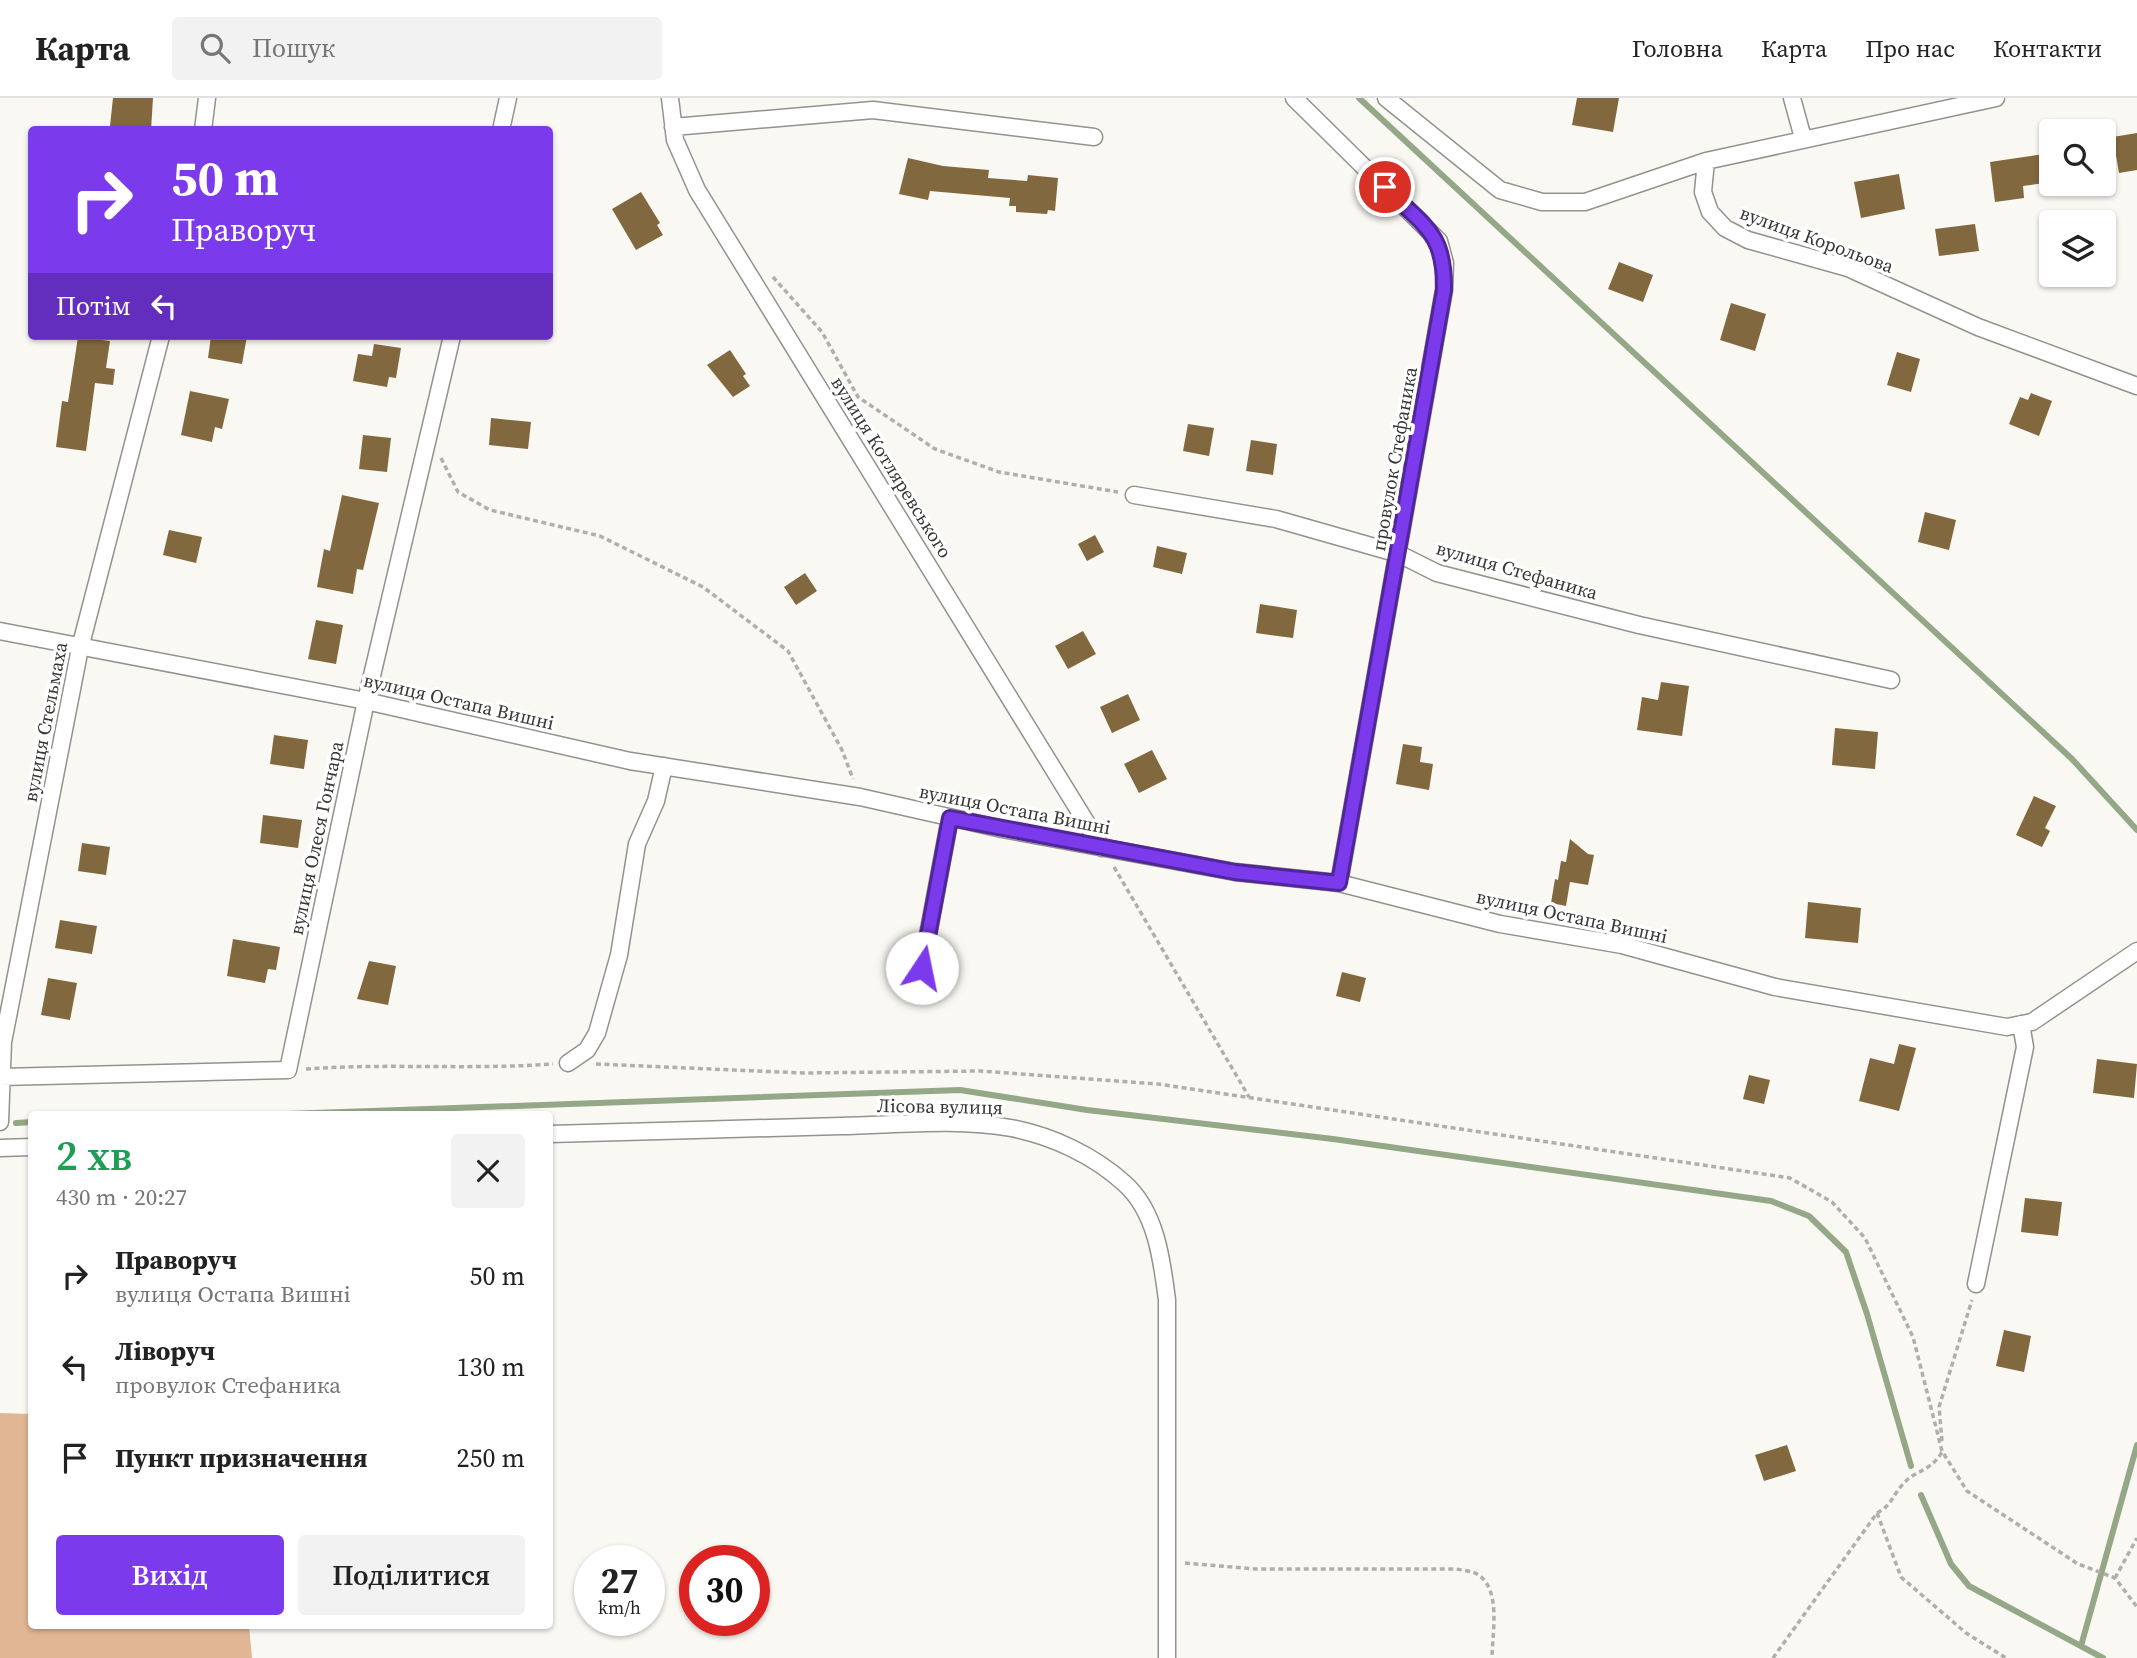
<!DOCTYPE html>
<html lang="uk">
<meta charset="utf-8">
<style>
:root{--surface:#fff;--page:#f2f2f2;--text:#222;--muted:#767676;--line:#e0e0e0;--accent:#7c3aed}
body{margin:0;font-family:"Source Serif 4",serif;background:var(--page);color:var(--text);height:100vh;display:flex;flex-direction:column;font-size:26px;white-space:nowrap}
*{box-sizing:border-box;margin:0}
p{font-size:23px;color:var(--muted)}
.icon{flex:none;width:38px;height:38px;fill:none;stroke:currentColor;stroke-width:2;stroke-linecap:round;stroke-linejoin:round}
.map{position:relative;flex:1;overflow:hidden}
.details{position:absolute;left:28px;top:1013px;width:525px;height:518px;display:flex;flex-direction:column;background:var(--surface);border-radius:7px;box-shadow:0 2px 5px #0004}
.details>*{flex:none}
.banner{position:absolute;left:28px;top:28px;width:525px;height:214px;border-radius:7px;box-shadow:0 2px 5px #0004;background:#7c3aed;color:#fff;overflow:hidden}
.tools{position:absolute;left:2039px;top:21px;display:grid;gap:14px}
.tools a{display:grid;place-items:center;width:77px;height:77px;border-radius:7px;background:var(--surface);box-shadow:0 2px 5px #0004;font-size:35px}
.speed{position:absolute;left:574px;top:1447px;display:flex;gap:14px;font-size:35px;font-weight:700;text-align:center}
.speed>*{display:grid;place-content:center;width:91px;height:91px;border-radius:50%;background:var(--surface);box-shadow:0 2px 5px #0004;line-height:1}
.speed small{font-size:18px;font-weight:400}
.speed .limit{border:10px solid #d22;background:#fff;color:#111}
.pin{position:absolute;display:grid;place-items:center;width:60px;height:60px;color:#fff;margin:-30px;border:4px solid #fff;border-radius:50%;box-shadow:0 2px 7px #0007}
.me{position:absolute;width:77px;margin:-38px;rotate:11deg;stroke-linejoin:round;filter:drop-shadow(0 0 5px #0008)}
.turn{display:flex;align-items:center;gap:24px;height:147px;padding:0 28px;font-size:32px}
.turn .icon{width:91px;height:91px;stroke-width:2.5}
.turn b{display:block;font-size:49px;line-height:60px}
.then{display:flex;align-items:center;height:66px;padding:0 28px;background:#0003;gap:14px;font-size:26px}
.round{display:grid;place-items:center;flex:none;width:74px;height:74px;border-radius:7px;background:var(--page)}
.head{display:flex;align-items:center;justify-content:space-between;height:119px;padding:0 28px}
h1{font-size:42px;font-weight:600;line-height:52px;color:#1e9e55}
.action{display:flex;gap:14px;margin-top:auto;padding:14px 28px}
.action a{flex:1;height:80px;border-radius:7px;background:var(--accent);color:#fff;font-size:28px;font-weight:600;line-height:80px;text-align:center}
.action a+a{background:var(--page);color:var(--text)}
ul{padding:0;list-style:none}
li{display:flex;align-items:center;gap:21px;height:91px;padding:0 28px}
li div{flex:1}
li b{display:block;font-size:26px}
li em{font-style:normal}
header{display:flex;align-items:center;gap:42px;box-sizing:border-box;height:98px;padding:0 35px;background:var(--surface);border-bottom:2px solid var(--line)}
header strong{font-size:33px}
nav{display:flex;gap:38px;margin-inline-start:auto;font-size:24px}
.search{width:490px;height:63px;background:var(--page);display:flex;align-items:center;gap:18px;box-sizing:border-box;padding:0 24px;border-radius:7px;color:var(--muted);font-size:26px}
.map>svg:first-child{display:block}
.forest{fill:#e0b694}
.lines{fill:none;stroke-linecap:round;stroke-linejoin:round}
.stream{stroke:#94a787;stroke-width:6}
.building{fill:#82683e}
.minor-casing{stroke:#93928d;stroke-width:19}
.path{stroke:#b1afab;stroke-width:3.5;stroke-dasharray:5 3.5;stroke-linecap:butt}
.minor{stroke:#fff;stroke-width:16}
.route-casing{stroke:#51269a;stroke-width:18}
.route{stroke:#7c3aed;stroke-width:12}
.labels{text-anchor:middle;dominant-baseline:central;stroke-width:7;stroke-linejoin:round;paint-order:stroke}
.street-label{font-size:19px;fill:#363634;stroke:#fff}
</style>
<header>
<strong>Карта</strong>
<div class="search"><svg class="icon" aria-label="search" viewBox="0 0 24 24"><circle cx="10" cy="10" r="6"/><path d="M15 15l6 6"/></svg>Пошук</div>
<nav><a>Головна</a><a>Карта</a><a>Про нас</a><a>Контакти</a></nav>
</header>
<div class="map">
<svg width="2137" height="1560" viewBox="0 0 2137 1560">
<rect width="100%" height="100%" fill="#faf8f3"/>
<path class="forest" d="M0,1315L31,1316L32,1528H249L252,1560H0Z"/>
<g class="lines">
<path class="stream" d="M1359,0L2072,661L2137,732
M260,1017L960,992L1087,1012L1333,1041L1771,1103L1809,1118L1846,1154L1867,1216L1911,1368
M16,1025L32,1024
M1921,1397L1951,1466L1969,1488L2103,1560
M2081,1548L2137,1347"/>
</g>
<path class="building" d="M113,0H153L151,32L110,28Z
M1577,0H1619L1613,34L1572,27Z
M2137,35V72L2119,75L2113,39Z
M2051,55V84L2023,88L2024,100L1995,104L1990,64Z
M908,60L943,68L989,72L988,80L1027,83L1028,77L1058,80L1055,113L1048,112L1047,116L1016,114V108H1009L1010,100L930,93L928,102L899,96Z
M1899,76L1905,111L1861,120L1854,84Z
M641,94L660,125L657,127L663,137L636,152L612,111Z
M1975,126L1979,153L1939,158L1935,131Z
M1619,164L1653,177L1643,204L1608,191Z
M1731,205L1766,216L1755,253L1720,242Z
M211,238H247L242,266L208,260Z
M78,239L110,243L106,270L115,271L113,287L95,285L86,353L56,349L62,303L68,304Z
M374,246L401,250L396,280L389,279L387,289L353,283L358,256L372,258Z
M730,252L746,276L743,278L750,288L733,299L707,267Z
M1897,254L1920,261L1911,294L1887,287Z
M190,293L229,301L222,331L215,329L212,344L181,337Z
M2031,295L2052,303L2039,338L2009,326L2020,299L2028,302Z
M491,320L531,324L528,351L489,347Z
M1188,326L1214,330L1209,358L1183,353Z
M363,337L391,340L387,374L359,371Z
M1251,342L1277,346L1273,377L1246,373Z
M342,397L379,405L363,472L357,471L353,496L317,489L324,451L330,453Z
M1925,414L1956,422L1949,452L1918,444Z
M169,432L202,439L196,465L163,457Z
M1095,437L1104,454L1087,463L1078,446Z
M1157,448L1187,455L1182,476L1153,469Z
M805,475L817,493L796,507L784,489Z
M1260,506L1297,512L1293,540L1256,535Z
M316,522L343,527L336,566L308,561Z
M1083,533L1096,556L1068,571L1055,548Z
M1661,584L1689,588L1682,638L1637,632L1642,599L1658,602Z
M1128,596L1140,622L1112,635L1100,609Z
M1835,630L1878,634L1875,671L1832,667Z
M274,637L308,642L304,671L270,666Z
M1403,646L1422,649L1420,664L1433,666L1429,692L1396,686Z
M1152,652L1167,681L1139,695L1124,666Z
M2034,698L2056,708L2045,730L2050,733L2042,749L2016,737Z
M263,717L302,722L298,750L260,745Z
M1570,741L1588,756L1594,757L1588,787L1570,784L1566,808L1551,805L1555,781L1558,782L1561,763L1566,764Z
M82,745L110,749L106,777L78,773Z
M1808,804L1861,810L1858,845L1805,840Z
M60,822L97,828L92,856L55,850Z
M233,841L280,849L276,872L268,871L265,885L227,878Z
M369,863L396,868L388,907L357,901Z
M1342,874L1366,880L1360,904L1336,898Z
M48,880L77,885L70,922L41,917Z
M1899,946L1916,950L1899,1013L1859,1003L1870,960L1894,966Z
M2097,961L2137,966L2134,1000L2093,995Z
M1749,977L1770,982L1764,1006L1743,1001Z
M2025,1100L2062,1104L2058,1138L2021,1134Z
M2004,1232L2031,1238L2024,1274L1996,1268Z
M1787,1347L1796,1373L1764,1383L1755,1357Z"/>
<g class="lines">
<g class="minor-casing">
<path id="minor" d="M670,0L675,42L697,92L1102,750
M1294,0L1439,143L1445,165L1444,192L1339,785
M1386,0L1500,92L1542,104H1585L1706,63L1996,0
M1792,0L1803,40
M673,29L873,12L1094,39
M203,32L207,0
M501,32L508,0
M1706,63L1703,94L1710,114L1725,130L1748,142L1848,170L1978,229L2137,288
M1134,397L1276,421L1399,456L1437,475L1639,527L1891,582
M0,533L366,603L630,663L860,699L1002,731L1235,774L1339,785L1500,826L1622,847L1775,889L2007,929L2032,924L2137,853
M917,895L950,720
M568,965L587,952L597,935L619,857L637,746L656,703L664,668
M1,979L288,972L366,603L452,238
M0,1024L3,944L80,550L161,238
M550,1036C647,1033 744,1031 841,1028C896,1027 956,1020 1011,1030C1052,1038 1093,1057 1124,1085C1156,1113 1162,1162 1167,1202V1560
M0,1050L32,1049
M1976,1186L2025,949L2021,926"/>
</g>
<path class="path" d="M773,179L822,234L858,299L935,351L999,374L1118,394
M441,360L458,394L490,412L600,438L703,489L788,553L842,652L853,681
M1114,769L1249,999
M596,966L803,975L980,973L1158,986L1790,1080L1832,1104L1865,1140L1913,1239L1942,1353L1967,1393L2078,1466L2115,1480L2137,1509
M306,971C388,965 470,972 553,966
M1942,1343L1939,1309L1972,1202
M1877,1415C1892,1407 1892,1398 1903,1386C1915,1372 1930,1374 1942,1354
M1185,1465L1255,1471H1456C1462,1472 1472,1473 1477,1476C1502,1491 1492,1536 1492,1560
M2115,1480L2137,1440
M1773,1560L1877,1415L1901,1479L1966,1535L2006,1560"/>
<use href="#minor" class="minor"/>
</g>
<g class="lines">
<g class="route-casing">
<path id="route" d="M922,870L950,720L1235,774L1339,785L1444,192C1445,133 1423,128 1385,89"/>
</g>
<use href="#route" class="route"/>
</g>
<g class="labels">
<g class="street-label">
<text transform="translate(1817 141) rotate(20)">вулиця Корольова</text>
<text transform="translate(1394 361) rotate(-80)">провулок Стефаника</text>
<text transform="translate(892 369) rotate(58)">вулиця Котляревського</text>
<text transform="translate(1517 472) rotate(16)">вулиця Стефаника</text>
<text transform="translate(459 603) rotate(13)">вулиця Остапа Вишні</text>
<text transform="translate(45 624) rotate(-79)">вулиця Стельмаха</text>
<text transform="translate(1015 711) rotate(11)">вулиця Остапа Вишні</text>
<text transform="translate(316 740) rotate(-78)">вулиця Олеся Гончара</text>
<text transform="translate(1572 818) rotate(12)">вулиця Остапа Вишні</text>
<text transform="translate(940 1008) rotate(1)">Лісова вулиця</text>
</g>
</g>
</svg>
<div class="tools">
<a><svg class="icon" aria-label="search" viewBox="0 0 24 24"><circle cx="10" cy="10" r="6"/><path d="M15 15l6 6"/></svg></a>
<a><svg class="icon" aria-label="layers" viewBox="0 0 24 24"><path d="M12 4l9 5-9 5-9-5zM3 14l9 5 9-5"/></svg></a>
</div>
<div class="speed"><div>27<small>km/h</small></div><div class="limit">30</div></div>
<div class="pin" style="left:1385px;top:89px;background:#d93025"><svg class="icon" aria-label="arrive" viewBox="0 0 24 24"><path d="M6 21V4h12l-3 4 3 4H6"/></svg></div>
<svg class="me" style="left:922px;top:870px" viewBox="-20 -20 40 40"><circle r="19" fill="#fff"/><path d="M0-13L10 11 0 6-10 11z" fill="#7c3aed"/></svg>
<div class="banner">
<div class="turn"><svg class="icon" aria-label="right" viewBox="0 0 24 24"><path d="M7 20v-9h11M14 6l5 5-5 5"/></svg><div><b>50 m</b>Праворуч</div></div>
<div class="then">Потім<svg class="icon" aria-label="left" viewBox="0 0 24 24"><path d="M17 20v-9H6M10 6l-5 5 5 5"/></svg></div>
</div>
<section class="details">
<div class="head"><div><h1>2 хв</h1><p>430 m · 20:27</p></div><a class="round"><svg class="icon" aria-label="close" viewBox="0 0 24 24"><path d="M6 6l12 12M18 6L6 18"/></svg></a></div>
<ul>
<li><svg class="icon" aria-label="right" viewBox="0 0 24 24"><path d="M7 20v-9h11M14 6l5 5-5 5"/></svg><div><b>Праворуч</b><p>вулиця Остапа Вишні</p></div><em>50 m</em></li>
<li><svg class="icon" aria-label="left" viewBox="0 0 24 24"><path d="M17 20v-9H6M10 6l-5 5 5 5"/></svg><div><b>Ліворуч</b><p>провулок Стефаника</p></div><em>130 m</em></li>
<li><svg class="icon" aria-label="arrive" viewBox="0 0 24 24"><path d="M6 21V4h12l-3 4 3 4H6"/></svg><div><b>Пункт призначення</b></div><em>250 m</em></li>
</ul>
<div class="action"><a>Вихід</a><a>Поділитися</a></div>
</section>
</div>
